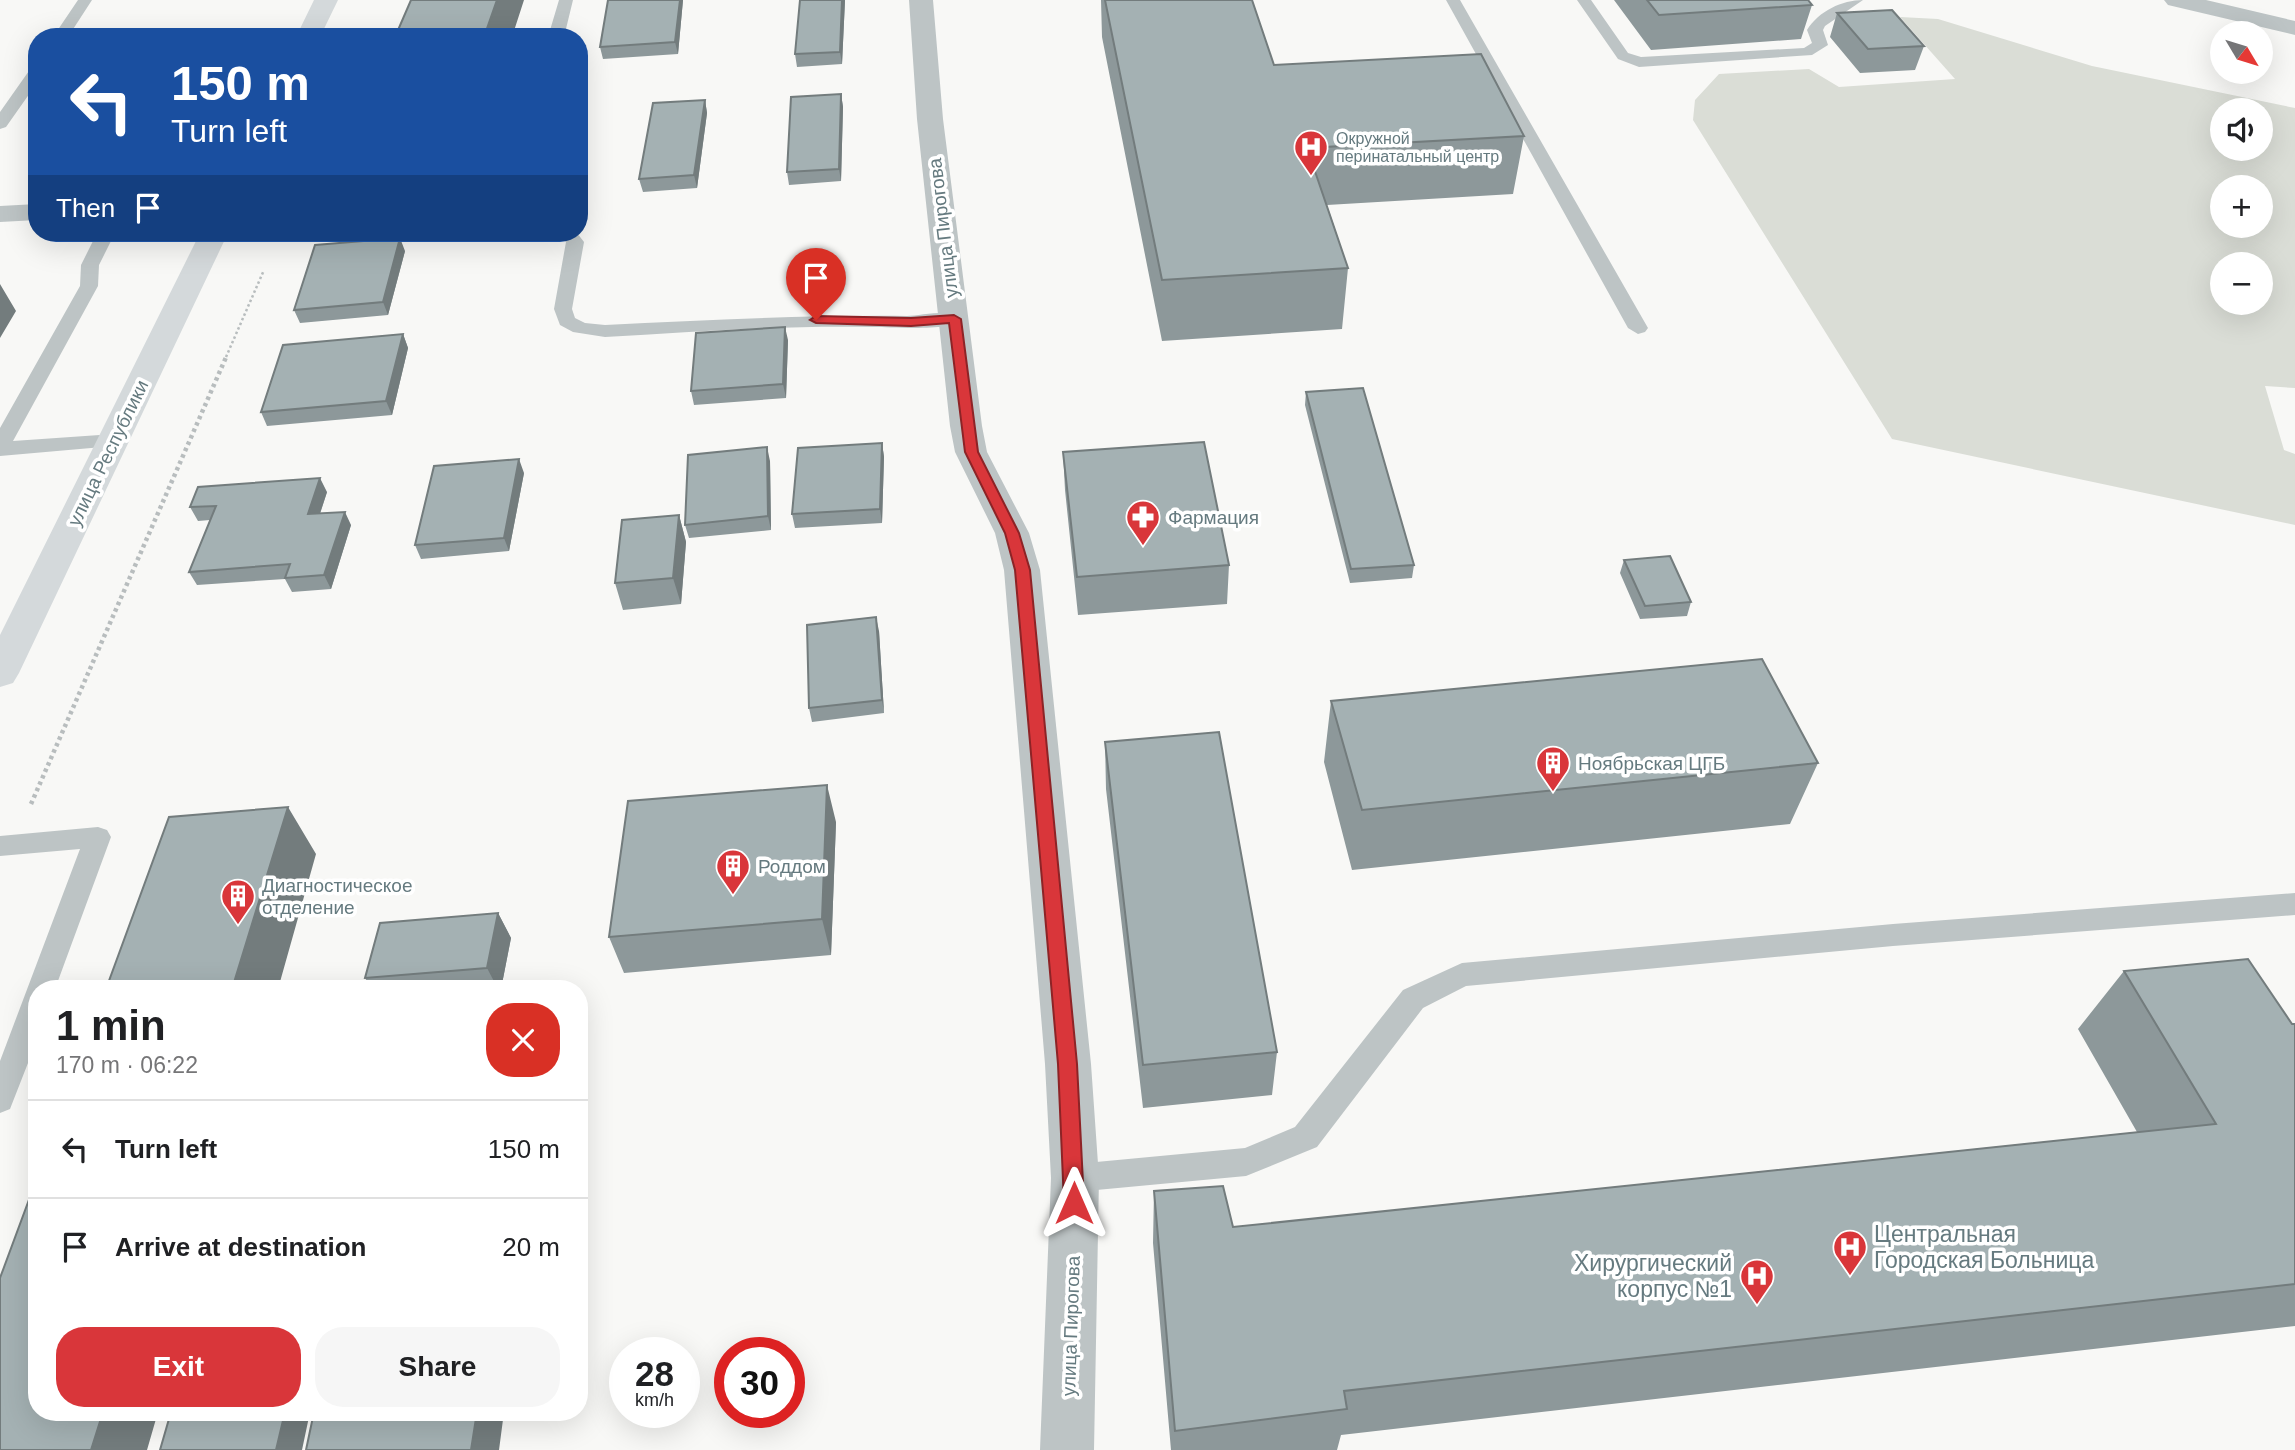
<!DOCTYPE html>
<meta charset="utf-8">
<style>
:root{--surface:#fff;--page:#f6f6f6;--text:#202124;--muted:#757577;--line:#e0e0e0;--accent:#d9363a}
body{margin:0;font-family:Helvetica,sans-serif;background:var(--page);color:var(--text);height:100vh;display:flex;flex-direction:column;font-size:26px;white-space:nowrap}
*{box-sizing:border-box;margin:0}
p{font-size:23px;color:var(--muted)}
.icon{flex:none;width:38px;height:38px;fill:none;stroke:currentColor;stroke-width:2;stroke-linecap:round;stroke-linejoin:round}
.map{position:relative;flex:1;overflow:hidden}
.side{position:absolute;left:28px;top:980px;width:560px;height:441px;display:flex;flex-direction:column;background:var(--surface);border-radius:28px;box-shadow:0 7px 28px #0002}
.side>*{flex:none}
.top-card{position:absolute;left:28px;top:28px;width:560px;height:214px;border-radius:28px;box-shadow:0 7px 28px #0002;background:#1a4fa0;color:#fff;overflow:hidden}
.needle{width:46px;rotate:128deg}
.tools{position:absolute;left:2210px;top:21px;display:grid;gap:14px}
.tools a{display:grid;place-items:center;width:63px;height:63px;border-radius:50%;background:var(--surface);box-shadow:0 7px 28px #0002;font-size:35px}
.speed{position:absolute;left:609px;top:1337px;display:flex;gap:14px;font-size:35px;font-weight:700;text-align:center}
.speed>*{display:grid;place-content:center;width:91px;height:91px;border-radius:50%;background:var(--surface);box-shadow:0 7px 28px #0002;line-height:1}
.speed small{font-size:18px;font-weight:400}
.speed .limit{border:10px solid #d22;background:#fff;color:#111}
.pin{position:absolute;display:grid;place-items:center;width:60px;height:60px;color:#fff;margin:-72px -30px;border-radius:50% 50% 50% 0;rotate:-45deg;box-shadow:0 0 7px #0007}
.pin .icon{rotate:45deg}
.me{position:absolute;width:77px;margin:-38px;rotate:0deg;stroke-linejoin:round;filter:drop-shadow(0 0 5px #0008)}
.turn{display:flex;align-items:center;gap:24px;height:147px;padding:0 28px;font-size:32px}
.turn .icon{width:91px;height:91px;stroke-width:2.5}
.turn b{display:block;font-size:49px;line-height:60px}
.then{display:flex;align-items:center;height:66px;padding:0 28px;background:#0003;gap:14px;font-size:26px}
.round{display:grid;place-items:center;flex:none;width:74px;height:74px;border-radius:28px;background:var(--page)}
.overview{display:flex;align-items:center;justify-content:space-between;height:119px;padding:0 28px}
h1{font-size:42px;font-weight:700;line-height:52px}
.button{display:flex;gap:14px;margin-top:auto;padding:14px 28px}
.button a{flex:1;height:80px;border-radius:28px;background:var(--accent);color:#fff;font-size:28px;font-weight:700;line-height:80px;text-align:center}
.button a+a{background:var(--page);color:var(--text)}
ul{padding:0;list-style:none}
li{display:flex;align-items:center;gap:21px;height:98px;padding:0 28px;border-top:2px solid var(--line)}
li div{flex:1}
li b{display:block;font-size:26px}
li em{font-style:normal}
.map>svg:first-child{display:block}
.green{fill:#daddd6;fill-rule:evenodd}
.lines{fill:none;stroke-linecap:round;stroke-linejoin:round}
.path-far1{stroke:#b8bdbe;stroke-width:2.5;stroke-dasharray:2.5 2.5;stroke-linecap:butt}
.path{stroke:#b8bdbe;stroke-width:4.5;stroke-dasharray:3.5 3.5;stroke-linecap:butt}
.lane{fill:#bdc4c5;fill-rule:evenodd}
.street{fill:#bdc4c5;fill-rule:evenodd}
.secondary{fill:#d4d9db;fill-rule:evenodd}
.wall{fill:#8d989a}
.shaded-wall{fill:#737c7d}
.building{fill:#a4b1b3;stroke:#737c7d;stroke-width:2}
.route{fill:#d9363a;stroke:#8d2326;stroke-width:2}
.labels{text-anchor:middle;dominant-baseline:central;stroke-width:7;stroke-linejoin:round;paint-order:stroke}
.far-poi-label{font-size:16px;fill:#657a7f;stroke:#fff;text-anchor:start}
.street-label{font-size:19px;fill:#657a7f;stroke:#fff}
.poi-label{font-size:19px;fill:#657a7f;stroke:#fff;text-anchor:start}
.near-poi-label{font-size:23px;fill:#657a7f;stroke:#fff;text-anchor:start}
</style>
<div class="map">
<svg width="2295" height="1450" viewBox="0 0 2295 1450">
<rect width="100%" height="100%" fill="#f8f8f6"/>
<path class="green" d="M1900,17L1938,19L2092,66L2295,108V388L2265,386L2284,450L2295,454V525L1892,439L1693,120L1695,100L1719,74L1809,69L1839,87L1955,79ZM2222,110H2261V149H2222ZM2222,187H2261V226H2222ZM2222,264H2261V303H2222Z"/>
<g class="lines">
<path class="path-far1" d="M226,357L264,270"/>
<path class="path" d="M31,804L227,355"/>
<path class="lane" d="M78,0H92L68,37H53Z
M559,0H573L564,37H548Z
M1446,0H1460L1648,328L1645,332L1638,334L1628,328Z
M1577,0H1591L1628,53L1641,57L1804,48L1812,43L1807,30C1819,11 1842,0 1863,0L1825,26L1823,30L1828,45L1812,55L1639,67L1618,59Z
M37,66V83L6,127L0,129V112L31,68Z
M97,233H115L99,265L98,286L13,441L114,434L124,440L114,446L0,456V428L80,286L81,265Z
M211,233H309L300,238L206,242L203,238Z
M559,233H577L584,242L572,309L575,318L585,323L605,325C706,320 806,315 907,316C921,316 954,307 964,319C954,332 892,327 874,327C784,325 695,332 605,337L573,332L560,325L554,309L566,242Z
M98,827L107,830L111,837L55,989H37V1040L10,1109L0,1113V1061L80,849L0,856V836Z
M2295,893V915L1893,946L1466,986L1423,1008L1317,1147L1246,1176L1075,1192L1064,1188L1060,1178L1064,1168L1075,1164L1245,1148L1295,1127L1403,990L1462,963L1893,924Z"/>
<path class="street" d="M909,0H933L943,119L982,426L987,452L1029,533L1040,570L1091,1064L1099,1178L1094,1450H1040L1051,1178L1045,1064L1004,570L995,533L955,452L950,426L917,119Z
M2164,0H2206L2295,21V35L2168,5Z
M37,204V220L0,222V206Z"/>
<path class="secondary" d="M314,0H338L320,37H296Z
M200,233H228L19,673L13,683L0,687V635Z"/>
</g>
<path class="wall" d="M608,0H683L678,54L603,59L600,47Z
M800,0H845L842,64L797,67L795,54Z
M1101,0H1252L1274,65L1524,136L1513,194L1327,205L1348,268L1342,329L1162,341L1102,37Z
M1614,0H1808L1812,5L1801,39L1651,50Z
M1837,13L1924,46L1915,70L1860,73L1830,37Z
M841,94L843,107L841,181L789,185L787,172Z
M705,100L707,113L697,188L643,192L639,179Z
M405,251L388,315L300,323L294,310Z
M403,334L408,348L392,415L267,426L261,412Z
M788,340L786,398L694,405L691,391Z
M1306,392L1414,565L1412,578L1350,583L1305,405Z
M882,443L884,457L882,523L795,528L792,514Z
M1063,452L1229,565L1227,604L1078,615L1065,490Z
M770,461L771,530L689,538L685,525Z
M524,473L509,551L421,559L415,545Z
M327,492L320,514L351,525L331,589L292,592L285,579L197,585L189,572L210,520L198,521L190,507Z
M679,515L686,542L681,604L623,610L615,583Z
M1624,560L1691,602L1687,616L1640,619L1620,573Z
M879,631L884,713L812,722L809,708Z
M1331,701L1818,763L1790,824L1352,870L1324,762Z
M1105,742L1277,1052L1272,1095L1143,1108L1106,789Z
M836,822L831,955L624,973L609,937Z
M498,913L511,938L501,989H372L365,978Z
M2124,971L2292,1024H2295V1326L1341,1435L1337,1450H1171L1153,1243L1154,1191L1233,1227L2137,1132L2078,1029Z"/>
<path class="shaded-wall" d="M497,0H524L512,37H484Z
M680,0H683L678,54L675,42Z
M842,0H845L842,64L840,52Z
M841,94L843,107L841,181L839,169Z
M705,100L707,113L697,188L694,175Z
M400,238L405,251L388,315L383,302Z
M0,284L16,311L0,338Z
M785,327L788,340L786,398L783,384Z
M403,334L408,348L392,415L386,401Z
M882,443L884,457L882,523L880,509Z
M767,447L770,461L771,530L768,516Z
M519,459L524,473L509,551L504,538Z
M320,478L327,492L315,528L308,514Z
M345,512L351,525L331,589L324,575Z
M679,515L686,542L681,604L673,578Z
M876,617L879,631L884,713L882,700Z
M827,785L836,822L831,955L822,919Z
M288,807L316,854L278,989H232Z
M498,913L511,938L501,989H498L487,968Z
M103,1412H158L147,1450H91Z
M285,1412H310L302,1450H276Z
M477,1412H504L499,1450H471Z"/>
<path class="building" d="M411,0H497L484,37H395Z
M608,0H680L675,42L600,47Z
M800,0H842L840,52L795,54Z
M1105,0H1252L1274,65L1481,54L1524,136L1307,148L1348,268L1162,280Z
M1647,0H1808L1812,5L1659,15Z
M1892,10L1924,46L1868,49L1837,13Z
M841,94L839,169L787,172L791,97Z
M705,100L694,175L639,179L653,103Z
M400,238L383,302L294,310L315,245Z
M785,327L783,384L691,391L696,333Z
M403,334L386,401L261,412L283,345Z
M1363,388L1414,565L1351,569L1306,392Z
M1204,442L1229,565L1077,577L1063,452Z
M882,443L880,509L792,514L798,448Z
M767,447L768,516L685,525L688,455Z
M519,459L504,538L415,545L434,466Z
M320,478L308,514L345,512L324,575L285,578L290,564L189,572L216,506L190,507L198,487Z
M679,515L673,578L615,583L622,520Z
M1670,556L1691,602L1645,606L1624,560Z
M876,617L882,700L809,708L807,625Z
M1762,659L1818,763L1362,810L1331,701Z
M1219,732L1277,1052L1143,1065L1105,742Z
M827,785L822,919L609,937L628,801Z
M288,807L232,989H106L169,817Z
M498,913L487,968L365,978L380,923Z
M2248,959L2292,1024H2295V1284L1344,1391L1347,1409L1175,1431L1154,1191L1223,1186L1233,1227L2216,1124L2124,971Z
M37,1178V1412H103L91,1450H0V1278Z
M171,1412H285L276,1450H160Z
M314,1412H477L471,1450H306Z"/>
<path class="route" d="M954,315L961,319L978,452L1019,533L1030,570L1077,1064L1084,1203L1081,1209L1074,1212L1067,1209L1064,1203L1058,1064L1015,570L1005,533L965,452L949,323L911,326L816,323L810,320L816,316L911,318Z"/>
<defs>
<g id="hospital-pin" transform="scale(1.75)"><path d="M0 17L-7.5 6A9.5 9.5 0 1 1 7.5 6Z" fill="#d9363a" stroke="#fff"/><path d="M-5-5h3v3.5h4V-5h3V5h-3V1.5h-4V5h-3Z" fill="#fff"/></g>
<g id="pharmacy-pin" transform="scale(1.75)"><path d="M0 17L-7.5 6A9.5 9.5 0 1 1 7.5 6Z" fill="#d9363a" stroke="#fff"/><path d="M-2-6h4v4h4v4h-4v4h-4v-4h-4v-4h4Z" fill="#fff"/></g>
<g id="building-pin" transform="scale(1.75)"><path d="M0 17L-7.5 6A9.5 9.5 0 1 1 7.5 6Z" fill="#d9363a" stroke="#fff"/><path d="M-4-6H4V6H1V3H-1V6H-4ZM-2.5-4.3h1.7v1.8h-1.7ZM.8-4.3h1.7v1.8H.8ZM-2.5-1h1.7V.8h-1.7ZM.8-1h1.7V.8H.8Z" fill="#fff"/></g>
</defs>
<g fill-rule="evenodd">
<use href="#hospital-pin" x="1311" y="147"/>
<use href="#pharmacy-pin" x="1143" y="517"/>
<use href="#building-pin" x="1553" y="763"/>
<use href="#building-pin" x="733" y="866"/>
<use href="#building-pin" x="238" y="896"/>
<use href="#hospital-pin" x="1850" y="1247"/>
<use href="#hospital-pin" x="1757" y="1276"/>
</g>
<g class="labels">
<g class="far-poi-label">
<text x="1336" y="138">Окружной<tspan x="1336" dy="18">перинатальный центр</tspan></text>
</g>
<g class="street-label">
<text transform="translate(943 228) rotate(-97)">улица Пирогова</text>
<text transform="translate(108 453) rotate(-64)">улица Республики</text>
<text transform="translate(1071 1326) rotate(-88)">улица Пирогова</text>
</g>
<g class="poi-label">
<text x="1168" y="517">Фармация</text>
<text x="1578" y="763">Ноябрьская ЦГБ</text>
<text x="758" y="866">Роддом</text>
<text x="262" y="885">Диагностическое<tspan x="262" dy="22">отделение</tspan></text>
</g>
<g class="near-poi-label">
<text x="1874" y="1234">Центральная<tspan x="1874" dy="26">Городская Больница</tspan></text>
<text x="1732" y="1263" text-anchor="end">Хирургический<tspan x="1732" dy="26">корпус №1</tspan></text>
</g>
</g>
</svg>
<div class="tools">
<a><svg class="needle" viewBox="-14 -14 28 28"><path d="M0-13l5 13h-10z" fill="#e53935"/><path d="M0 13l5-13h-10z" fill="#757577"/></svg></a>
<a><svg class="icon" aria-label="sound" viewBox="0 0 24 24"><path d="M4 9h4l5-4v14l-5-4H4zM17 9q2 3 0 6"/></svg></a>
<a>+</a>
<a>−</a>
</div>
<div class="speed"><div>28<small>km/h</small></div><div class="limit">30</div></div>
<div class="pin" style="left:816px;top:320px;background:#d93025"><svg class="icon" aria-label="arrive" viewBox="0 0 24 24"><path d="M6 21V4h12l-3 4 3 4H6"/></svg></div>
<svg class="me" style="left:1074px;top:1203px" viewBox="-20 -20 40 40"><path d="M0-17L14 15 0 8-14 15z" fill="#d9363a" stroke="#fff" stroke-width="4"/></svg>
<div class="top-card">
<div class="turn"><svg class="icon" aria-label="left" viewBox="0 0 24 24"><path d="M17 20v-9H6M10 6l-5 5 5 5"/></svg><div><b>150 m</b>Turn left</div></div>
<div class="then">Then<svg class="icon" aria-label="arrive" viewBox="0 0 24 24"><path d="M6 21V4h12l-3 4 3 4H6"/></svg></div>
</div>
<section class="side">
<div class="overview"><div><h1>1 min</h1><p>170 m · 06:22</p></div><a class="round" style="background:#d93025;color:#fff"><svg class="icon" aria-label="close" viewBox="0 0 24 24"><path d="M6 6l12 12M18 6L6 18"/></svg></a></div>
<ul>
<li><svg class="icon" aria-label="left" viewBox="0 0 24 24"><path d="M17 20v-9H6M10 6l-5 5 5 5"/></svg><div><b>Turn left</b></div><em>150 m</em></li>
<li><svg class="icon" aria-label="arrive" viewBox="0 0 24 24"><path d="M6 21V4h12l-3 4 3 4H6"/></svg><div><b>Arrive at destination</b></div><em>20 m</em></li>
</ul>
<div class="button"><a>Exit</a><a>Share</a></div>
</section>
</div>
